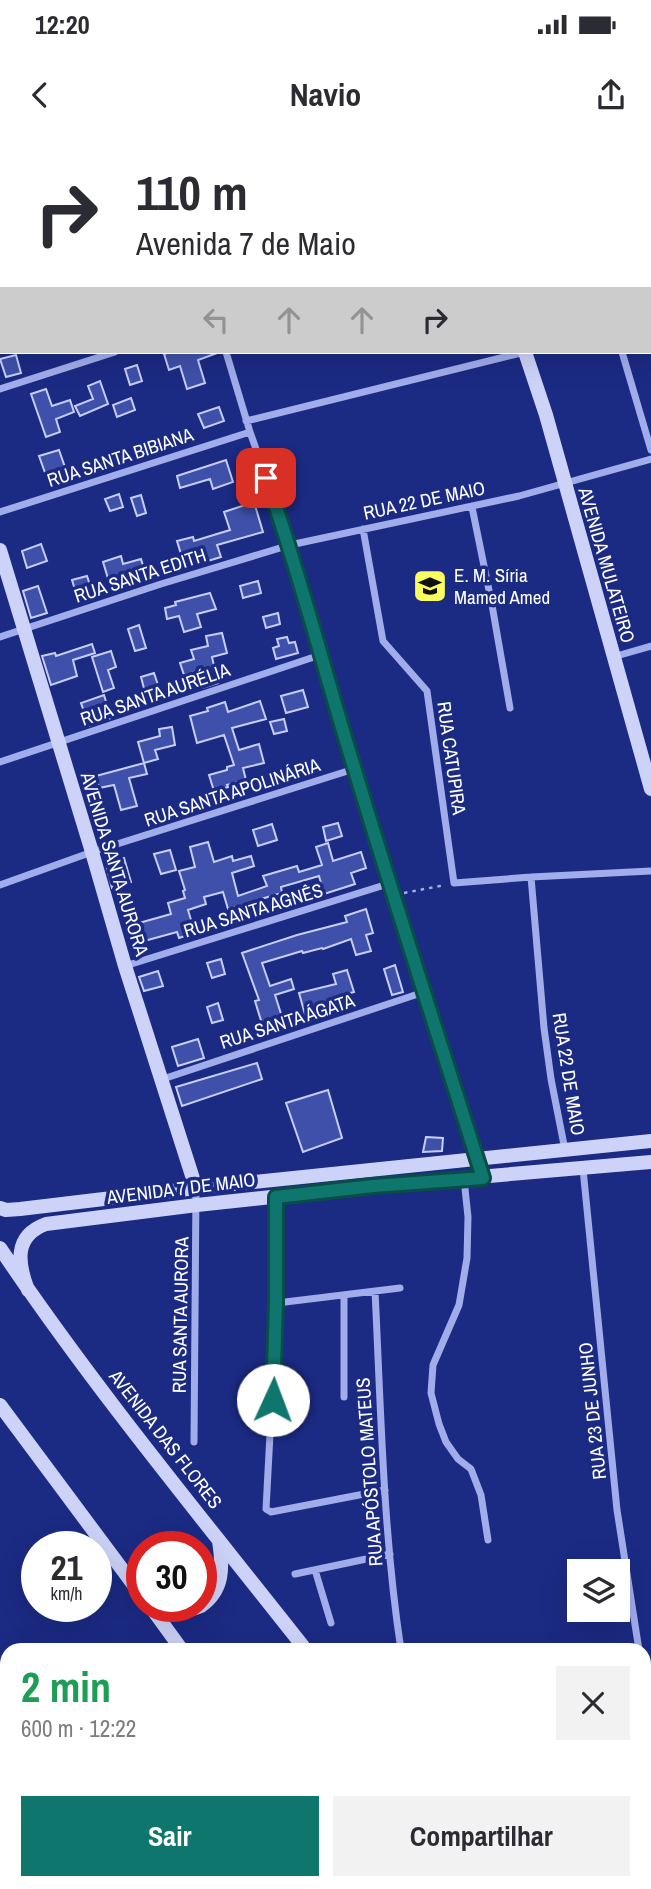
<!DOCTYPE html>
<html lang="pt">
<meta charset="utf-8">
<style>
:root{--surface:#fff;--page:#f2f2f3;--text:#2b2b33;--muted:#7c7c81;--accent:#0f766e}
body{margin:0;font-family:"Archivo Narrow",sans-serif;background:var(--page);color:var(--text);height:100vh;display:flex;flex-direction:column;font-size:26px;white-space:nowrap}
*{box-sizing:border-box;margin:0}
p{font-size:23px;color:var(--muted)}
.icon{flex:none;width:38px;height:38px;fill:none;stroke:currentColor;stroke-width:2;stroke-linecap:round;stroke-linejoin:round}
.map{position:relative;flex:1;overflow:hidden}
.panel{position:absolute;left:0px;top:1503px;width:651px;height:247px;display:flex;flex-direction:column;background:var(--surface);border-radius:21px 21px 0 0;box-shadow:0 7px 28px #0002}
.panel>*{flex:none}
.top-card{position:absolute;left:0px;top:0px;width:651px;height:214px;box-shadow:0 7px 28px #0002;background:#fff;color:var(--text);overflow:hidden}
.fabs{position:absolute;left:567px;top:1419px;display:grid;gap:14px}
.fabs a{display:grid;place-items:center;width:63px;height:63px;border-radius:0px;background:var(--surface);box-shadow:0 7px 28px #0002;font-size:35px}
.speed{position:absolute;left:21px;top:1391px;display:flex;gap:14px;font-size:35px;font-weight:700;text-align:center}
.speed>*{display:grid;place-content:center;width:91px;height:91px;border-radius:50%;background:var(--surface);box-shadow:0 7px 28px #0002;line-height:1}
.speed small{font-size:18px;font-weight:400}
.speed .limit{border:10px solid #d22;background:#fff;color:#111}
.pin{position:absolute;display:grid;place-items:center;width:60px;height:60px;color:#fff;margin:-30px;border-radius:14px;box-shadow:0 4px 10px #0006}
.me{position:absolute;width:77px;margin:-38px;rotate:2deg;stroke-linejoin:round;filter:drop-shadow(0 0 5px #0008)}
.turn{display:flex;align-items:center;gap:24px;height:147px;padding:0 21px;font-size:32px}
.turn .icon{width:91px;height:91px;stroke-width:2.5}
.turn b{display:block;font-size:49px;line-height:60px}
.lanes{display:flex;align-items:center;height:66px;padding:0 21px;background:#0003;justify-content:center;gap:35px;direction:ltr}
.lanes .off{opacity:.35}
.round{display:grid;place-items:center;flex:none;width:74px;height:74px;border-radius:0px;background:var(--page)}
.head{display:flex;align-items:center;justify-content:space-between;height:119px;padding:0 21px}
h1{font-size:42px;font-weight:700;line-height:52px;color:#1e9e55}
.primary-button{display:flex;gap:14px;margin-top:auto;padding:14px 21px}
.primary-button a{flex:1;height:80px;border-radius:0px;background:var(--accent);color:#fff;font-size:28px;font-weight:700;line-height:80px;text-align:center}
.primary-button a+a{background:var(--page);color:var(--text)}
.status{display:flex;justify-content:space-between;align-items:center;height:49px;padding:0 35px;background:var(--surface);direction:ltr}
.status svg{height:19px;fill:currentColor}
header{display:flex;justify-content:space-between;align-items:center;height:91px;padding:0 21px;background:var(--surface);font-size:32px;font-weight:700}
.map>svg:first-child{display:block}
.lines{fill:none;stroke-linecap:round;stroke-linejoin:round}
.stream{stroke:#94a3ed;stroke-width:3.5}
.building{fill:#3f50aa;stroke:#c6cef8;stroke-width:2}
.path{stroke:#a1aceb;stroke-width:2.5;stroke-dasharray:3.5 5;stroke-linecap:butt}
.street{stroke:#a1aceb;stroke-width:7}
.secondary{stroke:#cdd3f8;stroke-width:14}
.route-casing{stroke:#0a4d48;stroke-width:18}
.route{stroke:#0f766e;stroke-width:12}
.labels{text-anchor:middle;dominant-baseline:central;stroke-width:7;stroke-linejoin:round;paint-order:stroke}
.street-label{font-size:19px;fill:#fff;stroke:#1b2a83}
.poi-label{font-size:19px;fill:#fff;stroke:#1b2a83;text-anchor:start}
</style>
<div class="status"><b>12:20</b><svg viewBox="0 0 49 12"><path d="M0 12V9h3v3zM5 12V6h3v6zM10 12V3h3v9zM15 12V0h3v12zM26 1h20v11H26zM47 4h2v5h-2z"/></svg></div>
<header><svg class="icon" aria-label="back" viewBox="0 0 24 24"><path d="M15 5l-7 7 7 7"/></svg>Navio<svg class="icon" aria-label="share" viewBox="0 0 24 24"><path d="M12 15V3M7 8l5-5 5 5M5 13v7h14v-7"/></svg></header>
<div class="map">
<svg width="651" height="1749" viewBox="0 0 651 1749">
<rect width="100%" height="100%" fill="#1b2a83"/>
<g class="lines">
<path class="stream" d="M644,1658L651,1660
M0,1667L7,1665"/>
</g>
<path class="building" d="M170,212H217V213L198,220L205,243L187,249L180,226L169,230L164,214Z
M16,215L21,233L6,237L0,219Z
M137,225L142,241L130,245L125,229Z
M100,241L108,264L80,276L75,266L93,259L88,246Z
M46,249L52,266L70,260L74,272L56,279L60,292L46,297L31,254Z
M131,258L135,270L117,277L113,265Z
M219,267L224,281L204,288L198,274Z
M59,310L67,333L48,341L39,316Z
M226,320L233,342L213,349L210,339L180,348L177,336Z
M119,354L123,367L110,371L105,359Z
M141,355L146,373L137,376L131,358Z
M254,362L263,392L217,405L221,417L201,423L200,419L184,424L177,401L193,397L194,401L230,390L224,372Z
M41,404L47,421L27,428L22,411Z
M121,416L123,424L141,419L147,439L137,443L135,436L110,445L103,422Z
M87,436L94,457L79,463L72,440Z
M258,441L261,453L243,458L240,446Z
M38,446L47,473L31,478L23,451Z
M210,453L216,469L197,474L201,487L184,492L179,476L167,479L165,468L176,465L175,462Z
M278,473L280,484L266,488L263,477Z
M139,485L146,508L135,511L128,489Z
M222,493L227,513L212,517L218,543L202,548L197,531L184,535L180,523L194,519L191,510L208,506L206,496Z
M287,497L289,503L295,502L298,513L276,519L273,508L279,506L277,499Z
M92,504L95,513L73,520L77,536L51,545L42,516L55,513L56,516Z
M111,511L116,527L108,530L114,548L103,552L92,517Z
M154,533L160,551L146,556L141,537Z
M303,550L308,567L286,573L281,556Z
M104,555L111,578L89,586L81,563Z
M260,561L266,579L232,588L239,610L259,604L264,623L243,628L246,640L227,645L228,647L214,651L209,635L227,630V627L234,625L224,595L197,603L190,576L208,571L207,568L225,562L228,572Z
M284,579L287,591L274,594L270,582Z
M172,587L175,605L155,610L158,619L144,623L138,602L160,596L159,589Z
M144,623L147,634L129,638L137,666L121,670L114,645L99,648L96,636Z
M338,683L342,696L326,701L323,687Z
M272,684L277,700L258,706L253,690Z
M208,702L214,722L232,716L233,721L251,716L254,726L232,733L238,756L267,746L263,736L297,726L299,732L322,725L316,707L328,703L333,721L361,712L366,728L351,733L355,744L324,754L319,736L281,747L282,753L261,759L263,765L251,768L250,764L228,769L223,752L204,757L206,764L188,770L195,793L179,798L177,792L137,803L132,785L171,774L168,763L185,758L183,751L185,750L179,731L195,727L190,707Z
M170,710L176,730L161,734L154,714Z
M124,718L131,742L112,748L106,724Z
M366,769L373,793L366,795L371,811L356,815L351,799L323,809L322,808L303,813L302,811L262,823L270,846L291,839L294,849L275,855L283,880L263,887L255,861L259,860L242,813L297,795L347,782L345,776Z
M221,819L225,834L212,838L207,823Z
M395,825L403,852L392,855L384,829Z
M347,830L354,852L335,857L337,866L306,878L299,853L336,844L333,834Z
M158,831L163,846L144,851L139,837Z
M218,863L223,880L212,883L207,867Z
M198,899L204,918L178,926L172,907Z
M257,923L262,939L182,966L176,947Z
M328,950L342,998L303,1012L286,963Z
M426,997L443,998L442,1011L423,1012Z"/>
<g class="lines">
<path class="path" d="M404,753L445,745"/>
<path class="street" d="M160,0V2
M560,0L561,2
M4,2L9,0
M0,124L2,123
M649,135L651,134
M226,212L250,292L290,405L320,515L354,629L483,1036
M622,212L651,310
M0,249L115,212
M246,281L525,212
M472,367L492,465L510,568
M0,372L250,292
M363,389L383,501L427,551L454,743L531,737L651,731
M0,497L161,444L290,405L519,356L651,319
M613,517L651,506
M0,622L320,515
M531,737L544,888L551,939L565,1010
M0,745L92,712L354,629
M125,826L391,743
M160,940L424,852
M583,1029L617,1370L639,1510
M464,1039L468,1077L467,1118L459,1165L433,1225L431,1253L439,1284L446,1302L458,1319L471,1329L481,1355L488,1400
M276,1057L277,1163L266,1369L271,1372L385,1350
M375,1151C381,1271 383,1392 401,1510
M277,1163L400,1148
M344,1257V1155
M194,1302L196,1048
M315,1430L331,1483
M295,1434L390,1414
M644,1546L649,1577
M248,1743L256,1749
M46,1749V1743
M160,1749L162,1743
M240,1749L242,1743"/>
<path class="secondary" d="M461,0L462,2
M525,212L546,275L651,649
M0,410L92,712L125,826L196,1048
M0,1068L6,1070L20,1069L196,1048L651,1001
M0,1108C94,1248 202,1378 306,1510
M28,1150C18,1124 13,1096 46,1084L197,1065L373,1046L651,1022
M0,1265L142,1456
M150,1466L182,1510
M159,1466C174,1473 186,1472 201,1466
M201,1466C224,1450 223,1427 219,1401
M354,1743L358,1749
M483,1743L488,1749"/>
</g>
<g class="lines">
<g class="route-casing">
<path id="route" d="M266,338C300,433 324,531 354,627C395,764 440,901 483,1038L373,1046L276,1057V1163L273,1260"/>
</g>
<use href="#route" class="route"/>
</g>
<defs>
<g id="school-square" transform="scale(1.75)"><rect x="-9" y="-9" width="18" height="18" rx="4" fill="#fbfc5d" stroke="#1b2a83"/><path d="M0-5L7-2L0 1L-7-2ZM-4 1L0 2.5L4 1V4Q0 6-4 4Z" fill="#111"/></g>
</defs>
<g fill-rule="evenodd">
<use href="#school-square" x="430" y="446"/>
</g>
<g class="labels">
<g class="street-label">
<text transform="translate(120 317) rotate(-18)">RUA SANTA BIBIANA</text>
<text transform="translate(424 360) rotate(-12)">RUA 22 DE MAIO</text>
<text transform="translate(607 425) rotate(74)">AVENIDA MULATEIRO</text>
<text transform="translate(140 435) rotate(-18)">RUA SANTA EDITH</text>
<text transform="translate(155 554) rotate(-19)">RUA SANTA AURÉLIA</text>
<text transform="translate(452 618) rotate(82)">RUA CATUPIRA</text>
<text transform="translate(232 652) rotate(-18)">RUA SANTA APOLINÁRIA</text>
<text transform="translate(115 724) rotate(73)">AVENIDA SANTA AURORA</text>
<text transform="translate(253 770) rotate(-17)">RUA SANTA AGNÊS</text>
<text transform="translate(287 881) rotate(-18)">RUA SANTA ÁGATA</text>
<text transform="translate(569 934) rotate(81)">RUA 22 DE MAIO</text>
<text transform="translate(181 1048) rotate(-7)">AVENIDA 7 DE MAIO</text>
<text transform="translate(180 1175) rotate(-89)">RUA SANTA AURORA</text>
<text transform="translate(592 1271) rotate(-96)">RUA 23 DE JUNHO</text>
<text transform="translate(166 1299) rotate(52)">AVENIDA DAS FLORES</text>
<text transform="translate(369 1332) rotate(-94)">RUA APÓSTOLO MATEUS</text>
</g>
<g class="poi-label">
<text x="454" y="435">E. M. Síria<tspan x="454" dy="22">Mamed Amed</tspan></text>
</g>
</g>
</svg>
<div class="fabs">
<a><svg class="icon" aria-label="layers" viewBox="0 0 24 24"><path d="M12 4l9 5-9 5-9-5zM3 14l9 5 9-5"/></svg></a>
</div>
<div class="speed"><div>21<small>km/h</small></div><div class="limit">30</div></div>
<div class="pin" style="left:266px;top:338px;background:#d93025"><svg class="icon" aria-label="arrive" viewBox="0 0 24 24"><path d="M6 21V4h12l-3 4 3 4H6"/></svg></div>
<svg class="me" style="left:273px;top:1260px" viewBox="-20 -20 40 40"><circle r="19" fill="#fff"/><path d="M0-13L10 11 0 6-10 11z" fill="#0f766e"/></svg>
<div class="top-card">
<div class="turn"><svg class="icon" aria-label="right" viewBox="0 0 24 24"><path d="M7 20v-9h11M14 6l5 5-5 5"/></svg><div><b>110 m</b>Avenida 7 de Maio</div></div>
<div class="lanes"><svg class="icon off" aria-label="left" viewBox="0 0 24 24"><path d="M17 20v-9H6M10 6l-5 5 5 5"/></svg><svg class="icon off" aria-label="ahead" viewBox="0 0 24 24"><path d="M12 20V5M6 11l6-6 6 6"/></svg><svg class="icon off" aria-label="ahead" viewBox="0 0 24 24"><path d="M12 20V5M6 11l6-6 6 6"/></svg><svg class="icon" aria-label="right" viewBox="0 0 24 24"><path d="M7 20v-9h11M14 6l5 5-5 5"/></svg></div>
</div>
<section class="panel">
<div class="head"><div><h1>2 min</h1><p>600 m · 12:22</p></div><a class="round"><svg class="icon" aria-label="close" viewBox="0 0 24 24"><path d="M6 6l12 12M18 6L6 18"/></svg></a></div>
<div class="primary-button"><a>Sair</a><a>Compartilhar</a></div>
</section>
</div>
